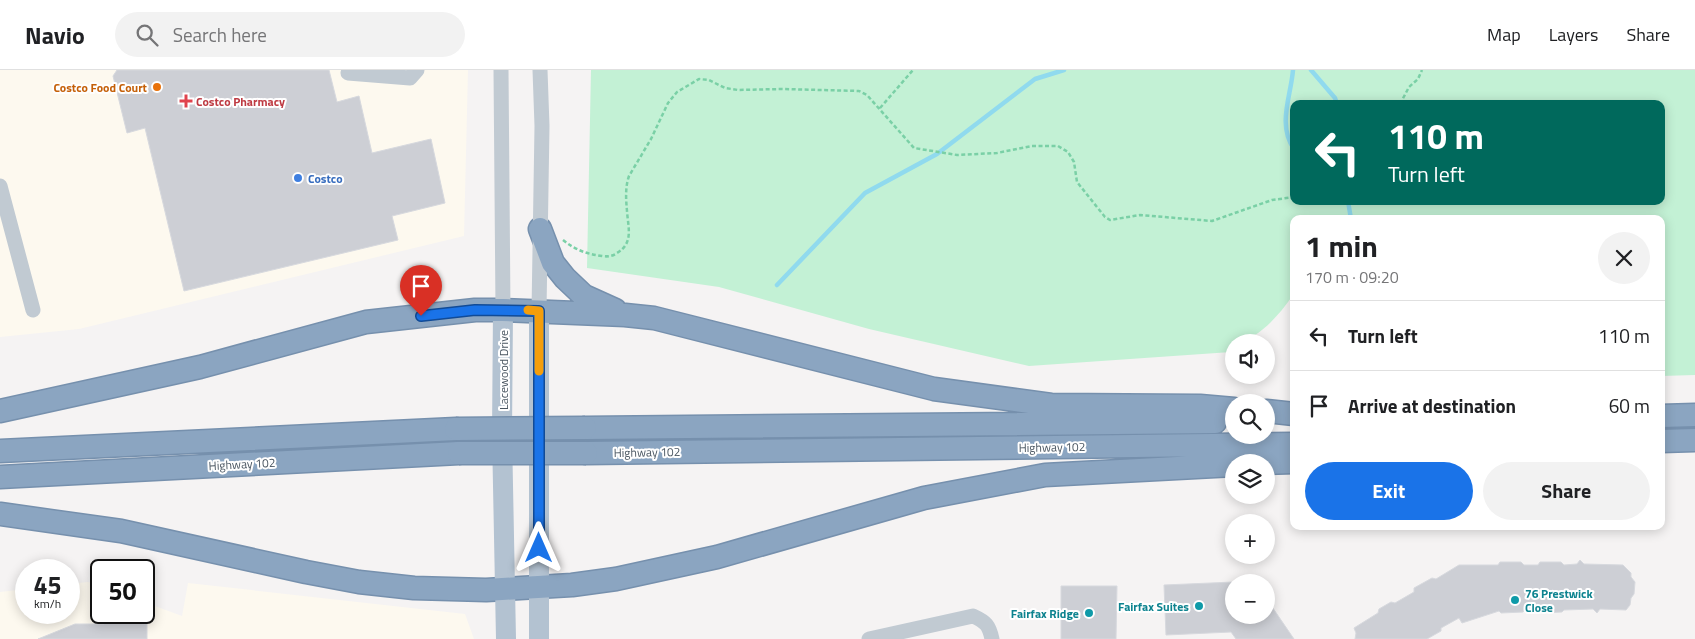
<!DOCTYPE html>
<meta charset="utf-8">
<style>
:root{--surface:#fff;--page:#f2f2f2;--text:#202124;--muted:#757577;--line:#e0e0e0;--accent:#1a73e8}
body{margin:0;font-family:"Titillium Web",sans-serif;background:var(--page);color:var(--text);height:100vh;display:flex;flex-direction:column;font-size:19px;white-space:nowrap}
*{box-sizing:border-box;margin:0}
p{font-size:16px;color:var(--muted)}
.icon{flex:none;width:28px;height:28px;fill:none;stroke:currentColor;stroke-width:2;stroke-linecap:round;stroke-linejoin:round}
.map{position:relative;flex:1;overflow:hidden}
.details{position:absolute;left:1290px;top:145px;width:375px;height:315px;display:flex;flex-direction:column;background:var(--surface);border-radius:10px;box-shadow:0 2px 12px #0003}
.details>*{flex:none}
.banner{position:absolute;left:1290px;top:30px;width:375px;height:105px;border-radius:10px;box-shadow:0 2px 12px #0003;background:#00695c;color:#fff;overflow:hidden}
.tools{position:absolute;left:1225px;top:264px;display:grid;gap:10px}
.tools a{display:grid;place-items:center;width:50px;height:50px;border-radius:50%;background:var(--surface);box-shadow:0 2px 12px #0003;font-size:25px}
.speed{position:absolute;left:15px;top:489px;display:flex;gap:10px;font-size:25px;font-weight:700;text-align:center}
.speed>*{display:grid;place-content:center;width:65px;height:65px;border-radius:50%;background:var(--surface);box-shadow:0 2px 12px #0003;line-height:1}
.speed small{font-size:12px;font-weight:400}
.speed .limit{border:2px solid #111;border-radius:8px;background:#fff;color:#111}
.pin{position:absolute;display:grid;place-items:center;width:42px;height:42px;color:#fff;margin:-51px -21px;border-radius:50% 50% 50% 0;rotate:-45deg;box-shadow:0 0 5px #0007}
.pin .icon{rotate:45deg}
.me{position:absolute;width:55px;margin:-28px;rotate:0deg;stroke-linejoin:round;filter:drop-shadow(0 0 4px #0008)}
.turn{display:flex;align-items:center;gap:18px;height:105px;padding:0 15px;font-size:22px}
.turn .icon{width:65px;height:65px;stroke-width:2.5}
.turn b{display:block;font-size:35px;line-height:42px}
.round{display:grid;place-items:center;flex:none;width:52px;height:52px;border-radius:26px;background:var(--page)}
.overview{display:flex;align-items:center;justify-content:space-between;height:85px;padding:0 15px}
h1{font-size:30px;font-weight:700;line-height:38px}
.button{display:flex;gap:10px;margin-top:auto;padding:10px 15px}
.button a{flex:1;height:58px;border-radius:30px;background:var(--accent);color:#fff;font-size:20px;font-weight:700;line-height:58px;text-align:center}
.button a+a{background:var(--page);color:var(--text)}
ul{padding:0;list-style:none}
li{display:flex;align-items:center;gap:15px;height:70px;padding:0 15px;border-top:1px solid var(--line)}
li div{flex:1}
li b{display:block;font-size:19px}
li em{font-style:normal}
header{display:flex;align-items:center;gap:30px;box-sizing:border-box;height:70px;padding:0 25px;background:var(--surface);border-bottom:1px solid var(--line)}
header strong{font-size:24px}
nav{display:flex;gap:28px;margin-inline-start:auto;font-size:18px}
.search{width:350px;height:45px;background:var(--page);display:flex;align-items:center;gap:12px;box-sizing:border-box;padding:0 18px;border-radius:28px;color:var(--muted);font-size:19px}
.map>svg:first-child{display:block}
.commercial{fill:#fdf9ef}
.green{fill:#c3f1d5;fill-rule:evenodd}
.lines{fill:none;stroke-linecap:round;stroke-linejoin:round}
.stream{stroke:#90daee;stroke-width:4.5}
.building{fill:#cdcfd5;stroke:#d7d9de}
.highway-casing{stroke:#7690ad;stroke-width:25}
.path{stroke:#7ad0a6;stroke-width:2.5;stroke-dasharray:4 2.5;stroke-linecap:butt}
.minor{stroke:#c1cad2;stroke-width:15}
.major{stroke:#b3c2d1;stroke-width:20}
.highway{stroke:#8ba5c1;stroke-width:22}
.highway-bridge-casing{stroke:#7690ad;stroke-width:25;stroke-linecap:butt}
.highway-bridge{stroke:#8ba5c1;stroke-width:22}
.route-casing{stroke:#114b97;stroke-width:12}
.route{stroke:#1a73e8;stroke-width:9}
.slow{stroke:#f59e0b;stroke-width:9}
.food-dot{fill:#e8710a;stroke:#fff;stroke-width:2}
.health-dot{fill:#e0444e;stroke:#fff;stroke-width:2}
.shop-dot{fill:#3f7fe0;stroke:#fff;stroke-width:2}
.culture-dot{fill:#0f9aa8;stroke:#fff;stroke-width:2}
.labels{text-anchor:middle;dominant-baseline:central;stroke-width:4;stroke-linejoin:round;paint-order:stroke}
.food-label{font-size:12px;font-weight:bold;fill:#c56008;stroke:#fff;text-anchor:end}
.health-label{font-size:12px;font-weight:bold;fill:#be3a42;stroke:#fff;text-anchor:start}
.shop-label{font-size:12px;font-weight:bold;fill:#366cbe;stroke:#fff;text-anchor:start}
.street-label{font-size:12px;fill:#4a5661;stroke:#fff}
.culture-label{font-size:12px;font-weight:bold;fill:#0d838f;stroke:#fff;text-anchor:end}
</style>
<header>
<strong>Navio</strong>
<div class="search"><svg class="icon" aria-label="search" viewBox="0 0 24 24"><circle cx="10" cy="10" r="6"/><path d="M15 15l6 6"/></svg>Search here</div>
<nav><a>Map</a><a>Layers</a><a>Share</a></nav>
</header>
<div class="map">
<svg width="1695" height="569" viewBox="0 0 1695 569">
<rect width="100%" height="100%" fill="#f5f3f3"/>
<path class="commercial" d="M0,0H468L464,166L79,259L0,267Z
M88,512L101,516V542H144V532L182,546L188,513L465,544L474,569H0V522L26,519V542H69V514Z"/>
<path class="green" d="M591,0H1695V305L1661,306V149H1294V228H1291C1279,245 1256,272 1234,272V280L1231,282L1029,296L869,259L719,217L587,198ZM1294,34H1661V131H1294Z"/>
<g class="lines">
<path class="stream" d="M1293,0C1291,26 1277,55 1294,79
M1311,0L1335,28L1337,34
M1348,131L1351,149
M777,215L865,123L937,84L1035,9L1064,0"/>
</g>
<path class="building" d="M117,0H329L337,32L359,26L372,83L431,69L445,133L392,146L398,170L184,221L145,58L127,63L113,6Z
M1580,490L1584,494L1623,495L1631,503V507L1635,512L1634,524L1631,528L1630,535L1626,540L1600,539L1597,543L1593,539L1564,540L1562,542L1541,543L1538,540L1525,539L1523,542L1501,543L1499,541L1462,553L1459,548L1441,558V561L1427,569H1355L1356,563L1354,558L1378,543L1379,539L1391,532L1395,533L1414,522V518L1432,508L1436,509L1459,495H1498L1500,492H1521L1524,495H1538L1540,492H1561L1564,495L1577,494Z
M1234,512V545H1266V528L1294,569H1236L1231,562L1166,565L1164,515Z
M1061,516H1117L1116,569H1061Z
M105,547H147V569H38L75,554H104Z"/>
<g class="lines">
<g class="highway-casing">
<path id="highway" d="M540,159L553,193L565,208L584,226L615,240
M0,341L200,297L366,252L475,240H503L625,245L654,248L934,319L1051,335L1200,336L1234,339
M1266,341L1294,344
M1661,346L1695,345
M585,358L1215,352
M1661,371L1695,370
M0,381L456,359
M586,383L1294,374
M1266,393L1294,392
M0,407L459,383
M0,444L121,461L306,502L359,512L414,518L486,520L572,515L616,509L717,487L924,428L1045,405L1234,395"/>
</g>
<path class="path" d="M1400,34L1409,17L1418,9L1422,0
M880,38L913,0
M563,170C575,180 587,184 602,186C608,187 613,186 617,183C634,173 628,157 627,141C626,130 625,117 629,106L651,69L668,33L677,22L699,9L709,10L725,18L738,20L782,19L859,21L867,25L914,78L957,85L997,83L1032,76H1058L1068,82L1074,92L1077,112L1105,147L1110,150L1140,145L1212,151L1272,130L1294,127"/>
<path class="minor" d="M501,0L503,240
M348,3L410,8L417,0
M0,116L33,240
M539,241L542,56L540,0
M869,569L973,546C986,552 989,555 992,569"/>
<path class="major" d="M503,240L502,364L506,569
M539,569V241"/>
<use href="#highway" class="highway"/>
<g class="highway-bridge-casing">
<path id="highway-bridge" d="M456,359L585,358
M459,383H586"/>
</g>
<use href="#highway-bridge" class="highway-bridge"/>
</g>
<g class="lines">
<g class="route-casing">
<path id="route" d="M421,246L475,240L539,241V478"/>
</g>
<use href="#route" class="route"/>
<path class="slow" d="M528,240L539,241V301"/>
</g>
<circle class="food-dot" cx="157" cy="17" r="5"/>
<path class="health-dot" d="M183.5 23.5h5v5h5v5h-5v5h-5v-5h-5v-5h5z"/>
<circle class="shop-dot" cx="298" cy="108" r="5"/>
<g class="culture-dot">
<circle cx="1515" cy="530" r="5"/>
<circle cx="1199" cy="536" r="5"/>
<circle cx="1089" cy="543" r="5"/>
</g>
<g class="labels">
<g class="food-label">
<text x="147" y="17">Costco Food Court</text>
</g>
<g class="health-label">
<text x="196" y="31">Costco Pharmacy</text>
</g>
<g class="shop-label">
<text x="308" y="108">Costco</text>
</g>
<g class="street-label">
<text transform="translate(503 300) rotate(-90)">Lacewood Drive</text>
<text transform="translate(1052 377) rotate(-1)">Highway 102</text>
<text transform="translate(647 382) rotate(-1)">Highway 102</text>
<text transform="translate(242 394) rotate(-3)">Highway 102</text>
</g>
<g class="culture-label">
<text x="1525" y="523" text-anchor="start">76 Prestwick<tspan x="1525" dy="14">Close</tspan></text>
<text x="1189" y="536">Fairfax Suites</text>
<text x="1079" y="543">Fairfax Ridge</text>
</g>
</g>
</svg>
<div class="tools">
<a><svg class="icon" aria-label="sound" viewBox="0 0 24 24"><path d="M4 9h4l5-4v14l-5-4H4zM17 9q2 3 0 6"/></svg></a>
<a><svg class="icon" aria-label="search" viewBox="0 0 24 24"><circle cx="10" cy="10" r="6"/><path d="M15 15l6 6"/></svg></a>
<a><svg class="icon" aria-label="layers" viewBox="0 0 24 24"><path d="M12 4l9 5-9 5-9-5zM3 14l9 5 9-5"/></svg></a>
<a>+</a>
<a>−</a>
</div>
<div class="speed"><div>45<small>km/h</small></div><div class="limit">50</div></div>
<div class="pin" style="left:421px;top:246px;background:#d93025"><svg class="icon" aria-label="arrive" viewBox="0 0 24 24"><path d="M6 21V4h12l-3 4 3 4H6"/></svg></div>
<svg class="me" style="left:539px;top:478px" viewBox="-20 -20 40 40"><path d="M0-17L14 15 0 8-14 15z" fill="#1a73e8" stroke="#fff" stroke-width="4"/></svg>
<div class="banner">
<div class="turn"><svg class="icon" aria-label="left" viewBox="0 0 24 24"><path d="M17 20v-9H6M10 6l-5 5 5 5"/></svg><div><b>110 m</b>Turn left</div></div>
</div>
<section class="details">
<div class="overview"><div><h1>1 min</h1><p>170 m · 09:20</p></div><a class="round"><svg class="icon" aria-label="close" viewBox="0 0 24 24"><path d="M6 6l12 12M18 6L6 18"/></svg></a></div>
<ul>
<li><svg class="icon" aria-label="left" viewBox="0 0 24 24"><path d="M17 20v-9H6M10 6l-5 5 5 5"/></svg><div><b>Turn left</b></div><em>110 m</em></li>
<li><svg class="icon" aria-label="arrive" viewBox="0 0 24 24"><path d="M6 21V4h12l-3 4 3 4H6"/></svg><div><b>Arrive at destination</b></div><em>60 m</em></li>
</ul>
<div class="button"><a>Exit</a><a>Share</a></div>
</section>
</div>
